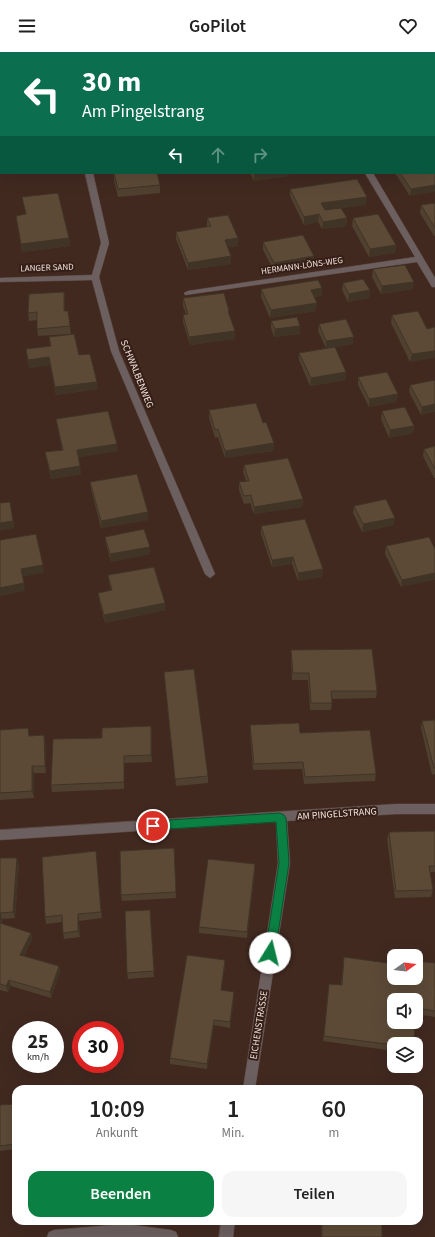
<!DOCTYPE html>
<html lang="de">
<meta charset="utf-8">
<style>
:root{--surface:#fff;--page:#f6f6f6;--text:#222;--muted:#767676;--accent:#0b8043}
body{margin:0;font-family:"Source Sans 3",sans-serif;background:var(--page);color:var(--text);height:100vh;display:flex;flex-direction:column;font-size:15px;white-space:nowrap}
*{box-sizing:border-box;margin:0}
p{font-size:13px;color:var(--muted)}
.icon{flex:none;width:22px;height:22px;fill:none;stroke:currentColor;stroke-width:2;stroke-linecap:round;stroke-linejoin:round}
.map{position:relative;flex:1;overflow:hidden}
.side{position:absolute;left:12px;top:1033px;width:411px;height:140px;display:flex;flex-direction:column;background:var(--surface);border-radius:12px;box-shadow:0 4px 16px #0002}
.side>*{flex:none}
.banner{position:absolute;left:0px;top:0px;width:435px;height:122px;box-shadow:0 4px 16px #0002;background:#0b6e4f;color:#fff;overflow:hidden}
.needle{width:26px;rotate:75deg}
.tools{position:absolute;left:387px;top:897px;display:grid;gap:8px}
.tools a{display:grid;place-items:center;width:36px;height:36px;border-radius:8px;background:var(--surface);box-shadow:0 4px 16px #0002;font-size:20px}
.speed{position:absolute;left:12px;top:969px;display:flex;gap:8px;font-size:20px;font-weight:700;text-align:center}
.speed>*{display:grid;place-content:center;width:52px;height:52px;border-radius:50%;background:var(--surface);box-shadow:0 4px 16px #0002;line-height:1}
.speed small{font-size:10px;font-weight:400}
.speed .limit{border:6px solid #d22;background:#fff;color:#111}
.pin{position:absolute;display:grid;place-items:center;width:34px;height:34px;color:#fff;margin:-17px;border:2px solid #fff;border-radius:50%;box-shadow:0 1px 4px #0007}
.me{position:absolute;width:44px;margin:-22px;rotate:9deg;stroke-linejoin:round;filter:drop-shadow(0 0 3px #0008)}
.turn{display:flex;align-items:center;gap:14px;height:84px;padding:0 16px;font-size:18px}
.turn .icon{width:52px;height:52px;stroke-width:2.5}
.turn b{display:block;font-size:28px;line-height:34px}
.lanes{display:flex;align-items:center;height:38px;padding:0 16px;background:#0003;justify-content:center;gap:20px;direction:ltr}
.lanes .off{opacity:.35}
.eta{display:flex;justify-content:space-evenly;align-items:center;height:68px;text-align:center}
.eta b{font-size:24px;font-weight:600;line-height:28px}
.button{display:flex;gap:8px;margin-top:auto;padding:8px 16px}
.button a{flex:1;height:46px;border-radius:12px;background:var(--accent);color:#fff;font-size:16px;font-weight:600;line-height:46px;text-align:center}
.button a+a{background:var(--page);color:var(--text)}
header{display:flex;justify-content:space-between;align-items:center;height:52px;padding:0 16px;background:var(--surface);font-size:18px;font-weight:600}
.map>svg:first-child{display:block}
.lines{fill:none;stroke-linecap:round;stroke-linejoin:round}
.minor-casing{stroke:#5d463e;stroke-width:1}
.minor{fill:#6c5f5f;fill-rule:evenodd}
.wall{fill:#4f402f}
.shaded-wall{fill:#403426}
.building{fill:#5c4a37;stroke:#403426}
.route{fill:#0b8043;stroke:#07532c}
.labels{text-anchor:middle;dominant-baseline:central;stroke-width:4;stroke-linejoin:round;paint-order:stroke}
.far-street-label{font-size:9px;fill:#f1e1db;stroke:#361f17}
.street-label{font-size:10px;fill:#f1e1db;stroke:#361f17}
</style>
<header><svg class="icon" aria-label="menu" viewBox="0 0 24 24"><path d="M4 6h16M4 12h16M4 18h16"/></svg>GoPilot<svg class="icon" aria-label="heart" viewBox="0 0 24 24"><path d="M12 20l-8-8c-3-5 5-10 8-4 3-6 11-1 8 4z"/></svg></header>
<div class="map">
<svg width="435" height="1185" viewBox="0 0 435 1185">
<rect width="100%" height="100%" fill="#412920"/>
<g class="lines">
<g class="minor-casing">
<path id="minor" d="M43,0H49V1H43Z
M294,0H301V1H294Z
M85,121H93L109,191L99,225L119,299L215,522L210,526L205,522L111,299L92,228L0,230V226L92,223L101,191Z
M365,121H373L435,226V235H432L417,210L185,243L184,241L188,239L415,205Z
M396,752H435V762H396L287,769L290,811L255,1037H243L278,811L276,770L0,788V778Z
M221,1169H235L233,1185H219Z
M125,1172L171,1178L176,1180L178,1185H47L49,1180L54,1178Z"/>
</g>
<use href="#minor" class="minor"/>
</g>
<path class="wall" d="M324,0H389V1H325Z
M114,121L160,133V141L118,145L114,129Z
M250,121H289L288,124L254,129Z
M395,121H434L410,144Z
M290,137L366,153L341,156L347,166L346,174L322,177L318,170L304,173L290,144Z
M22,145L69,186L70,194L22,200L16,164L26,162Z
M435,151V184H434L420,161L421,153Z
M207,166L238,194L228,195L231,204V212L188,218L176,187V180L207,175Z
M353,166L396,193L395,201L369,205L352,174Z
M263,190L313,212L274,219L263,198Z
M373,217L413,237L381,242L372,225Z
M343,231L370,238L369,246L348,250L342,238Z
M322,236V244L314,245L316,259L270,266L261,245V237Z
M64,240L65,248V259H68L71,282L38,284L37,277V268L29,269L28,261Z
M183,246L229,259V263L235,287L190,293L183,270V263L186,262L183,254Z
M392,263L427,277L410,310L391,271Z
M271,269L300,282L274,285L271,276Z
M319,272L353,292L335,295L346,320V328L310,334L299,308V301L326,296L318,279Z
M49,285L79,303L98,337L56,343L50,313L29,316L26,297L50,294Z
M358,325L398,342L396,350L369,355L358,333Z
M435,328L421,363L409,340L410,333Z
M209,358L263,371L274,391L273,399L225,406L218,385L215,386L209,366Z
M382,359L414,374L413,381L389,386L381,367Z
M56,367L118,399L78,405L81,422L51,427L45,400L62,398Z
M435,394V426H434L423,404L424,397Z
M244,413L303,447L302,455L254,462L250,451L244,452L239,438V430L246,429L243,420Z
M90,430L148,468L101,476L91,437Z
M354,454L394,473L362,480L353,461Z
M261,474L323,517L322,525L298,529L292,512L272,515L261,482Z
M105,485L150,502L111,510L106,492Z
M429,485L401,535L385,502L386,494Z
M108,523L166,558L105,571L99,548L98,541L111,538L109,531Z
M291,598L377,639L376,646L332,647V651L331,658H310L308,628H292L291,605Z
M164,620L208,724V731L176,734Z
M435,668V722L432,723L421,676L422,669Z
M250,673L300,681L376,722L375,729L304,732L302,717L253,718L250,680Z
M0,678L30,684L46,690V721H34V746L0,748Z
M152,681V710L124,711V737L52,740L51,733L102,686Z
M435,779V820H430L433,838L431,845L395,846L387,787L389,780Z
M174,796L176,846L122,849L121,843Z
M96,799L102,866L79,869L80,885L64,887L63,881L62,870L46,872L45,865Z
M0,806L19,812L15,866L2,867V872L31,881L32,887L24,904L59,914L60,920L51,946L11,934L8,940L0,938Z
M255,819L247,886L199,881V875Z
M150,858L154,925L128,927L127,921Z
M344,905L394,912L435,911V965L416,962V948L394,992V999L323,989L329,932L341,933Z
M225,914L221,938L234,940V946L230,976L214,973L207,1017L170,1012V1006Z
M16,1052V1097L0,1099V1053Z
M321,1169H382V1185H321Z"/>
<path class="shaded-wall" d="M435,36V44H434V37Z
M434,102H435V109L434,110Z
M254,121H289L288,124L254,129Z
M435,133V140L410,144L411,137Z
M367,145L366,153L321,159V151Z
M319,162L318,170L304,173V165Z
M347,166L346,174L322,177L323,170Z
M69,186L70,194L22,200L21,192Z
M238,186V194L225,196V188Z
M396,193L395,201L369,205L370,197Z
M231,204V212L188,218V211Z
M314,204L313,212L274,219V211Z
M414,230L413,237L381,242L382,234Z
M322,236V244L310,246L311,238Z
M370,238L369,246L348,250L349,242Z
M64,240L65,248V267L64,259Z
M317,251L316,259L270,266L271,258Z
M300,274V282L274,285L275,277Z
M235,279V287L190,293L189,285Z
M354,285L353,292L326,297V289Z
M435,299V306L410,310L412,302Z
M49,305L50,313L29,316L28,308Z
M346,320V328L310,334L311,326Z
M97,330L98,337L56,343L55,335Z
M398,342L396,350L369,355V347Z
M435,352V360L421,363L422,355Z
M414,374L413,381L389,386L390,378Z
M274,391L273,399L225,406V399Z
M117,392L118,399L77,406V398Z
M80,414L81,422L51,427L50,419Z
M303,447L302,455L254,462V455Z
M10,450L15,476L0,479V471Z
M148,460V468L101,476V469Z
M395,466L394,473L362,480L363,472Z
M150,495V502L111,510L110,502Z
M293,505L292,512L272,515V508Z
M43,513L44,521L22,525L21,517Z
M323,517L322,525L298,529V521Z
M435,521V528L401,535L402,528Z
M24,531L25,539L0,544V536Z
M165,551L166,558L105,571L104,563Z
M151,674L152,681V710L151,703Z
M44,683L46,690V721L45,714Z
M32,714L34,721V746L32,739Z
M96,799L97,806L102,866L101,860Z
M17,806L19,812L15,866L13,860Z
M255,812V819L247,886V880Z
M0,861L2,867L1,877L0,873Z
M78,862L79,869L80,885L78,879Z
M31,881L32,887L21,909L20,903Z
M225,908V914L220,944L221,938Z
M59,914L60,920L51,946L50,940Z
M9,928L11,934L8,940L6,934Z
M234,940V946L230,976V970Z
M214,968V973L207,1017V1012Z"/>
<path class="building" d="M75,0H116V1H75Z
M212,0H239V1H212Z
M254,0H281L282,1H254Z
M330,0H386L380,1H331Z
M434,20H435V36L434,37Z
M435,87V102H434V88Z
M434,117H435V133L411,137L400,121H434Z
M114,121H157L160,133L118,137Z
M357,127L367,145L321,151L325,158L341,156L347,166L323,170L319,162L304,165L290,137Z
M58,141L69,186L21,192L16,164L26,162L22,145Z
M435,151V176L421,153Z
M378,162L396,193L370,197L353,166Z
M228,163L238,186L225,188L231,204L188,211L176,180L211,174L207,166Z
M303,183L314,204L274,211L263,190Z
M405,213L414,230L382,234L373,217Z
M363,227L370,238L349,242L343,231Z
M318,228L322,236L311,238L317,251L271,258L261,237Z
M64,240V259H68L70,274L37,277V260L28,261L29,242Z
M224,241L229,259H228L235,279L189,285L183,263L188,262L183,246Z
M418,259L427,277L435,275V299L412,302L392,263Z
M297,265L300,274L275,277L271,269Z
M346,267L354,285L326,289L319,272Z
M74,282L79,303L90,302L97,330L55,335L49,305L28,308L26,297L51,294L49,285Z
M335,295L346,320L311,326L299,301Z
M387,320L398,342L369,347L358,325Z
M435,328V352L422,355L410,333Z
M256,351L263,371L266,370L274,391L225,399L218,377L215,378L209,358Z
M405,355L414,374L390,378L382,359Z
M108,359L117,392L77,398L80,414L50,419L45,400L63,398L56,367Z
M435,394V417L424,397Z
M288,406L303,447L254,455L251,443L244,444L239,430L249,429L244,413Z
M137,422L148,460L101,469L90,430Z
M386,447L395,466L363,472L354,454Z
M10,450L13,469L0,471V451Z
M305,467L323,517L298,521L293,505L272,508L261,474Z
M144,477L150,495L110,502L105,485Z
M36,482L43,513L21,517L24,531L0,536V488Z
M429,485L435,497V521L402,528L386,494Z
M154,515L165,551L104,563L98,541L112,538L108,523Z
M372,597L377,639H331L332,651H311L309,621H293L291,598Z
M194,617L208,724L175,727L164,620Z
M435,668V716H434L422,669Z
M299,671L300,681L370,678L376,722L305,725L303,710L254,712L250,673Z
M151,674V703L124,704V730L51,733L53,687L102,686V676Z
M28,676L29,684L44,683L45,714H32V739L0,741V678Z
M435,779V814H429L433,838L396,839L389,780Z
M174,796L176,840L121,843L120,799Z
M96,799L101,860L78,862V879L63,881L62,863L45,865L42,805Z
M0,806H17L13,860L0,861V864Z
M208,807L255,812L247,880L199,875Z
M150,858L154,919L127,921L125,859Z
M0,871L31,881L20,903L59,914L50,940L9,928L6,934L0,932Z
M187,903L225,908L221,938L234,940L230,970L214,968L207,1012L170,1006Z
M344,905L394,912V926H416V909L435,911V959L416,956V948H394V970H415L414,992H394V993L324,984L329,932L342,933Z
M16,1052V1092L0,1094V1053Z
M322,1169H382V1185H322Z"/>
<path class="route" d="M280,761L284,763L286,766L289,811L275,901L274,905L270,906L266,905L265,901L279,811L276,770L153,778L150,777L148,774L150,771L153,769Z"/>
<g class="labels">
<g class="far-street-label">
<text transform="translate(302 214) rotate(-8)">HERMANN-LÖNS-WEG</text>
<text transform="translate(47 216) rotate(-2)">LANGER SAND</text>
</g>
<g class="street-label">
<text transform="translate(137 322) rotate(68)">SCHWALBENWEG</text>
<text transform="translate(337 762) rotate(-4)">AM PINGELSTRANG</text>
<text transform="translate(259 973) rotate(-81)">EICHENSTRASSE</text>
</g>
</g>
</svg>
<div class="tools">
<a><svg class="needle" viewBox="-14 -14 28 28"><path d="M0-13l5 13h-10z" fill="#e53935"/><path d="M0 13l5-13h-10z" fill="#767676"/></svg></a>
<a><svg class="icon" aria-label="sound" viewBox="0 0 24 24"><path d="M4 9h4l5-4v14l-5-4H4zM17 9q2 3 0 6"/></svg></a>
<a><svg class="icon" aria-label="layers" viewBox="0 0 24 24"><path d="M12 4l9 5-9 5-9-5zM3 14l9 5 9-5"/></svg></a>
</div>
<div class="speed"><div>25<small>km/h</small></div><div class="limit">30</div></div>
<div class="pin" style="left:153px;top:774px;background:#d93025"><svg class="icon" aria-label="arrive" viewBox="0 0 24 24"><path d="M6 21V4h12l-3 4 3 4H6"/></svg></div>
<svg class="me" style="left:270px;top:901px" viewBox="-20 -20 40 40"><circle r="19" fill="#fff"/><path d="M0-13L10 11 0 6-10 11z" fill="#0b8043"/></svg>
<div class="banner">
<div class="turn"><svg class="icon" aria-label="left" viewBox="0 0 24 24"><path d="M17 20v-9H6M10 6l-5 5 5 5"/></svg><div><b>30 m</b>Am Pingelstrang</div></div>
<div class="lanes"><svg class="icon" aria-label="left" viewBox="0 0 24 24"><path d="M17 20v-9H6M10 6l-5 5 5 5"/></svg><svg class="icon off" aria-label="ahead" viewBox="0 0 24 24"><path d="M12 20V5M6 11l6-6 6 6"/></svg><svg class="icon off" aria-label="right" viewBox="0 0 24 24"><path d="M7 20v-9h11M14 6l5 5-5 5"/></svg></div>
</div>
<section class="side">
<div class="eta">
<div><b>10:09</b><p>Ankunft</p></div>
<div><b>1</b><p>Min.</p></div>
<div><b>60</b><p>m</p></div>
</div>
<div class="button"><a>Beenden</a><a>Teilen</a></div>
</section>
</div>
